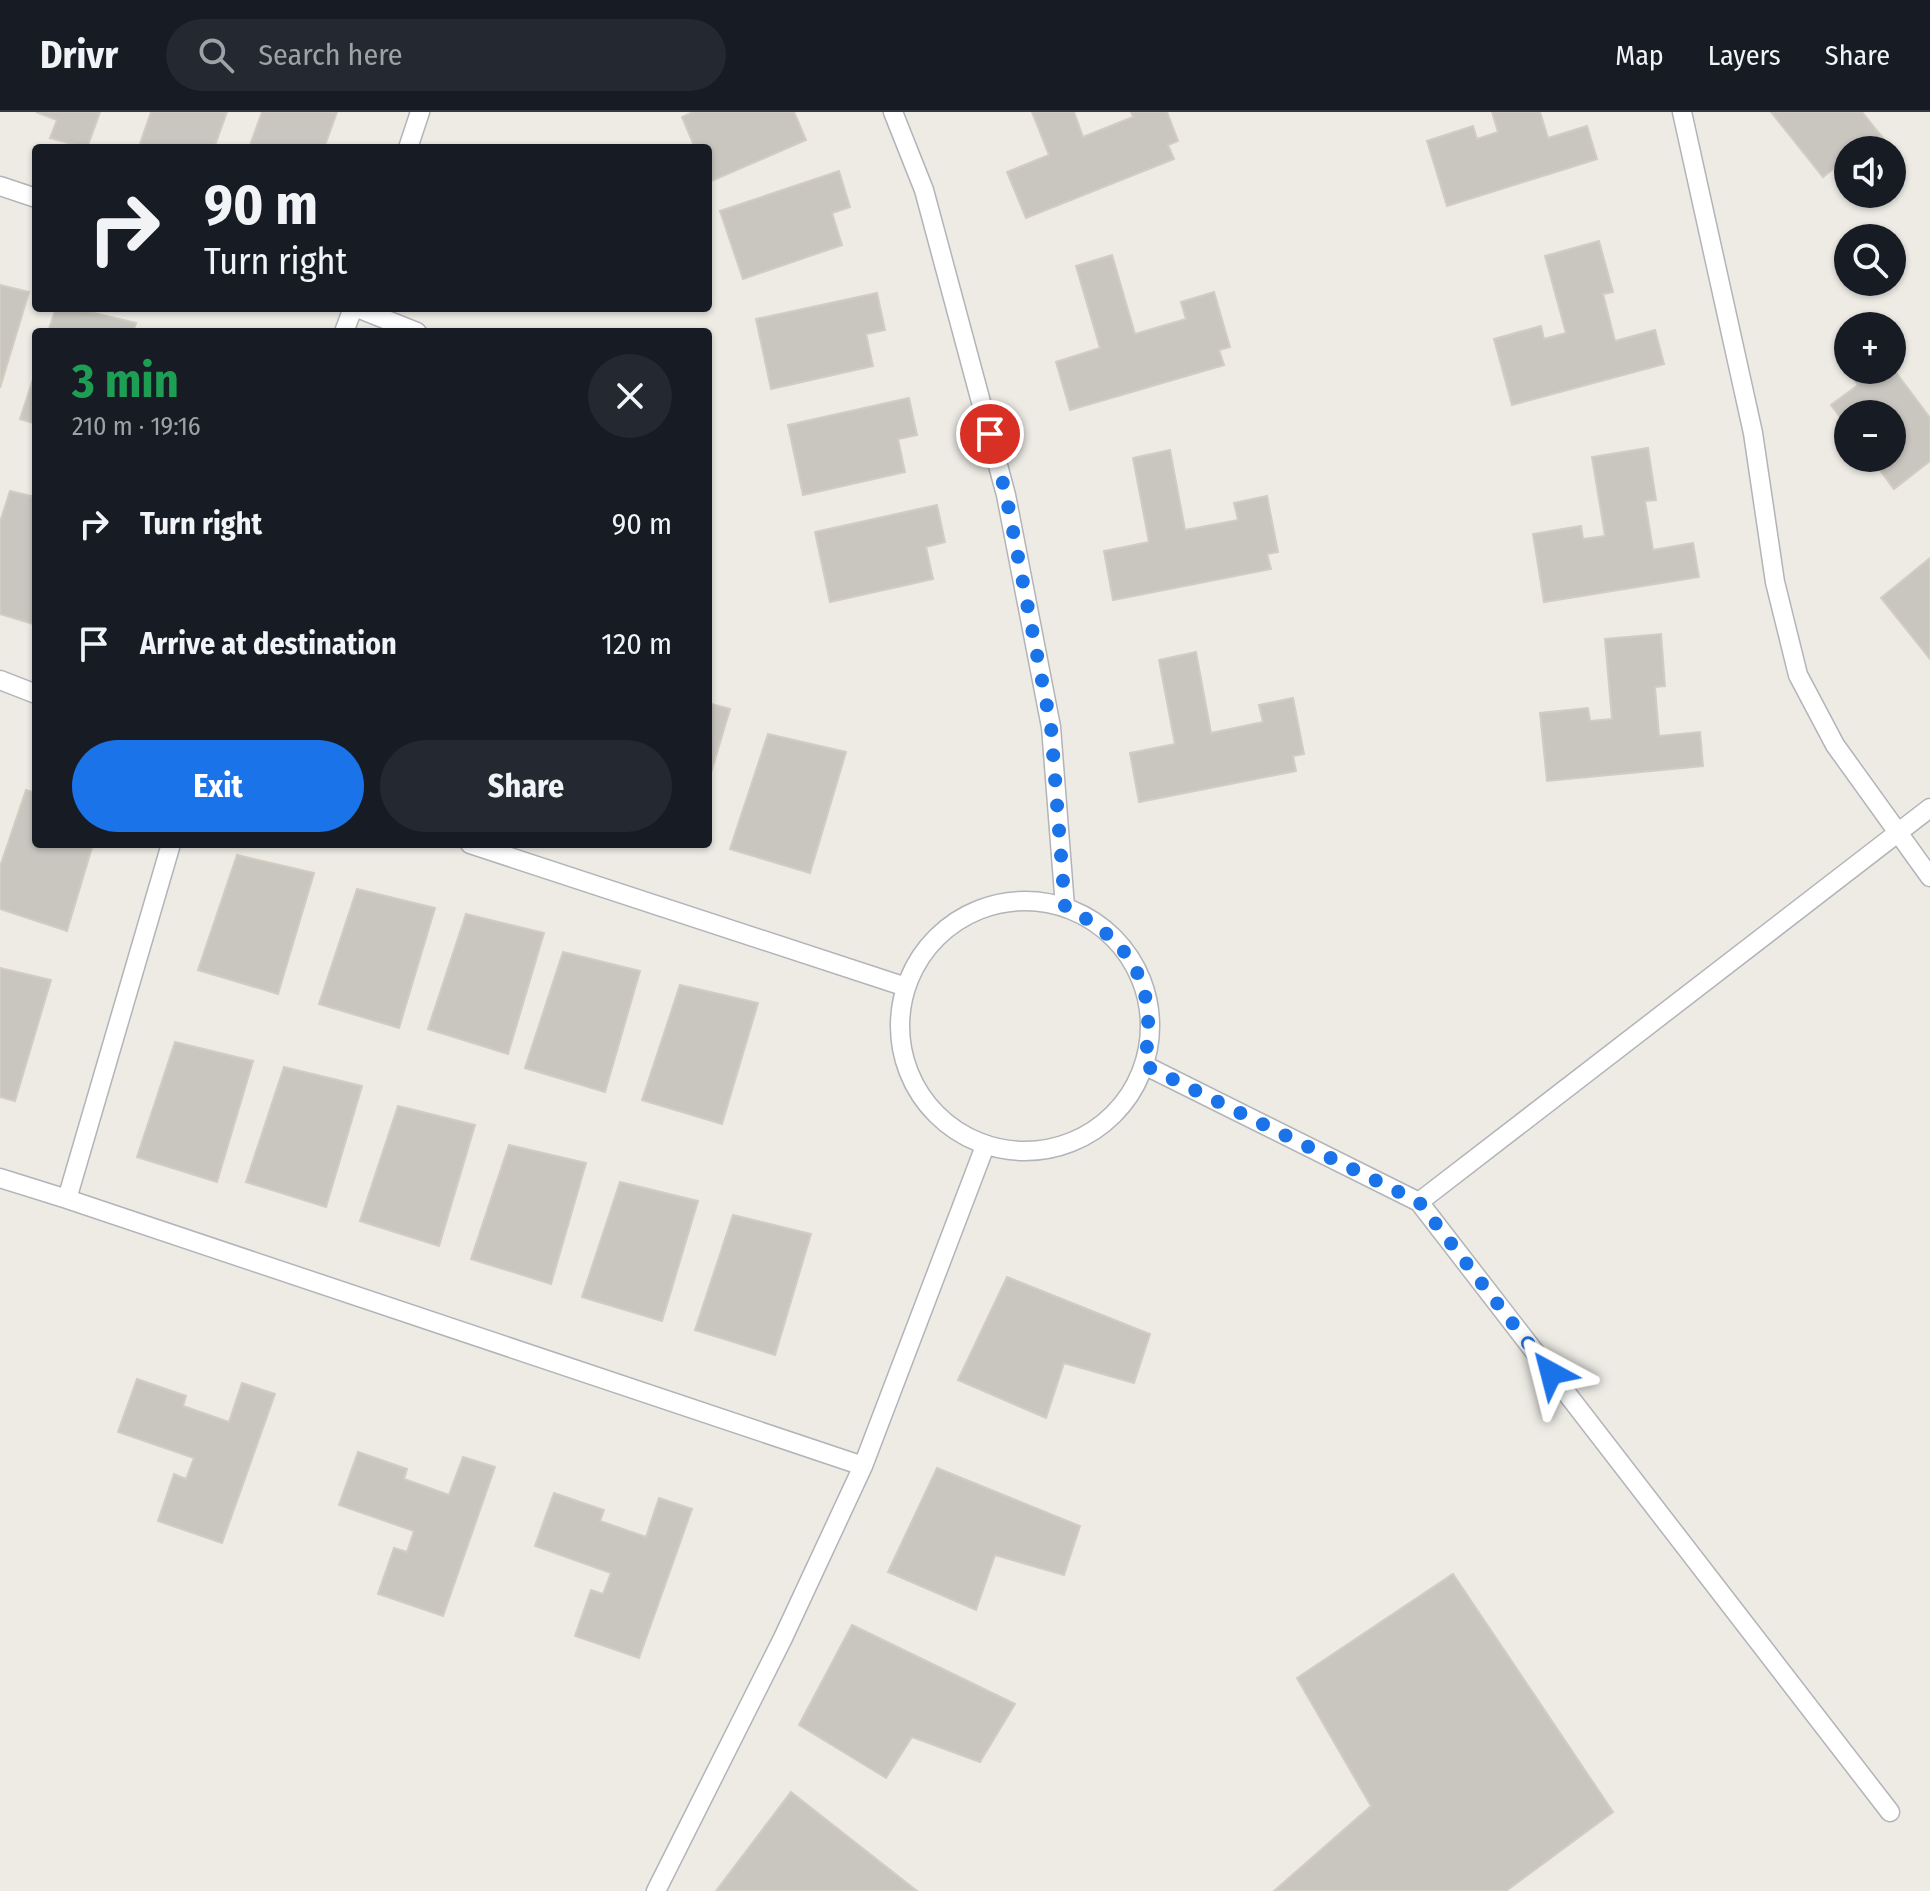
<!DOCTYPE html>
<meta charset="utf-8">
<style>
:root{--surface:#171b24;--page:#242831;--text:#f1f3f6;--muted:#9ea1a6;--line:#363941;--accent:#1a73e8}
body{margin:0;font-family:"Fira Sans Condensed",sans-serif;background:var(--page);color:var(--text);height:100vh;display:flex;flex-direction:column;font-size:30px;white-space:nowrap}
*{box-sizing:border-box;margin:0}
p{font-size:26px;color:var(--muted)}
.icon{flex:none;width:44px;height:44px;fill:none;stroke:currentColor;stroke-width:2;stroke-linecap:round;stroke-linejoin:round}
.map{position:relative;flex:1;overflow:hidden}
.sheet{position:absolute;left:32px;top:216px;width:680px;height:520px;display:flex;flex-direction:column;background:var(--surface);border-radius:8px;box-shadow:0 2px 6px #0004}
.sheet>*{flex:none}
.banner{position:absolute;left:32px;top:32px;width:680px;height:168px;border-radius:8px;box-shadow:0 2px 6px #0004;background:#171b24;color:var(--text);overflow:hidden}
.controls{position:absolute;left:1834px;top:24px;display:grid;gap:16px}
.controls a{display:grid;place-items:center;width:72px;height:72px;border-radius:50%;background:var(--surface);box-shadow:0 2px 6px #0004;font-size:40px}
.pin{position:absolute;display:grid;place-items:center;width:68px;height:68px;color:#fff;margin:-34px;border:4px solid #fff;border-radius:50%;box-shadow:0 2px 8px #0007}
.me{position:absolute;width:88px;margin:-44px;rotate:322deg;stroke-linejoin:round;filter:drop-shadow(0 0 6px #0008)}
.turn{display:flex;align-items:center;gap:28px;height:168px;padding:0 40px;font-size:36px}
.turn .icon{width:104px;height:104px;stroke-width:2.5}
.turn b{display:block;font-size:56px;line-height:68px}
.round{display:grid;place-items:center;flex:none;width:84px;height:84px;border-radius:42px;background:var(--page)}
.head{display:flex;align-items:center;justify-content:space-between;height:136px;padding:0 40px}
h1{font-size:48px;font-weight:700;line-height:60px;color:#1e9e55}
.action{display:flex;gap:16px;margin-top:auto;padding:16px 40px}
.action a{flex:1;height:92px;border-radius:48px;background:var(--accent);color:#fff;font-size:32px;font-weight:700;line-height:92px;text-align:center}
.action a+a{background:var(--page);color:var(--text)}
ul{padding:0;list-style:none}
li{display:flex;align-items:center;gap:24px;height:120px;padding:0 40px}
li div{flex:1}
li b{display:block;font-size:30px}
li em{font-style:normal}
header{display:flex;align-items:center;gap:48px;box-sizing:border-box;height:112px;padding:0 40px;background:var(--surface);border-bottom:2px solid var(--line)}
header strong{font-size:38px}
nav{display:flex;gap:44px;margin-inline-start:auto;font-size:28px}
.search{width:560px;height:72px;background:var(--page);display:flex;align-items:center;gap:20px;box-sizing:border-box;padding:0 28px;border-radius:44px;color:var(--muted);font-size:30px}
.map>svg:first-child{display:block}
.building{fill:#c9c6c0;stroke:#d2cdc2;stroke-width:2}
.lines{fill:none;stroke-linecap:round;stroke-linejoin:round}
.lane-casing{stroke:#b1b4b8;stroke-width:21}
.lane{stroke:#fff;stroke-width:18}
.route{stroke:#1a73e8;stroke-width:14;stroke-dasharray:0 25.2}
</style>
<header>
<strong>Drivr</strong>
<div class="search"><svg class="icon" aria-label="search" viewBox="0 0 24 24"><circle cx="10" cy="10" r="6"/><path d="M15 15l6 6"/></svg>Search here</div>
<nav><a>Map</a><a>Layers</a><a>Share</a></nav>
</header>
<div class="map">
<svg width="1930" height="1779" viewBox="0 0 1930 1779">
<rect width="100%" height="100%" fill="#edebe4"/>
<path class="building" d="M36,0H100L87,36L50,26L57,8Z
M151,0H227L214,36H150L140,32Z
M262,0H337L324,36H249Z
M693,0H794L806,28L709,70L708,36H695L682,5Z
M1032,0H1074L1083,25L1133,5L1131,0H1167L1178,29L1168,33L1174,47L1026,106L1007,60L1049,43Z
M1492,0H1540L1548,26L1587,14L1597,47L1447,94L1427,29L1473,14L1477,27L1498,20Z
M1771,0H1862L1891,36L1848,38V45L1823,65Z
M839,59L850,95L832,101L842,133L743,167L720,99Z
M1599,129L1613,180L1603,182L1615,229L1655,218L1664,252L1512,293L1494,227L1541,214L1544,227L1566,221L1545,144Z
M1112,143L1135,222L1186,207L1181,190L1214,180L1230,235L1219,238L1224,253L1070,298L1056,250L1100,236L1076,154Z
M0,173L29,180L0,276Z
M877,181L885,218L866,222L873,254L771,277L756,207Z
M56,196H73L136,211L133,220H48Z
M1892,255L1930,306V349L1894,377L1871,346H1892V302H1848V316L1831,293L1858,273L1846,257L1848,256Z
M36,258V312L20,307Z
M909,286L917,323L898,327L905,360L803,383L788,313Z
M1648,336L1656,388L1645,389L1653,438L1693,431L1699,465L1544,490L1533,422L1581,414L1583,427L1605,424L1592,345Z
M1170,338L1185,418L1238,408L1234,391L1267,384L1278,440L1267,442L1271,457L1113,488L1104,439L1149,430L1133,346Z
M10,379L36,385V513L0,502V410Z
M937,393L945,430L926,435L933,467L830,490L815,420Z
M1930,446V547L1881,486Z
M1661,522L1665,574L1655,575L1659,624L1700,620L1703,654L1547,669L1540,601L1588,596L1590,609L1612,607L1605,527Z
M1196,540L1211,621L1263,610L1259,593L1293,586L1304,642L1293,644L1296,659L1139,690L1130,641L1175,632L1159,548Z
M708,591L730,597L708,671Z
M768,622L846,640L810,761L730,737Z
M26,678L36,681V732H93L67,819L0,797V755Z
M237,743L314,761L278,882L198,858Z
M357,777L435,796L399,916L319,892Z
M466,802L544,821L508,942L428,917Z
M563,840L640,859L605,980L525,956Z
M0,856L51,868L15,989L0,985Z
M680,873L758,891L722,1012L642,988Z
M175,930L253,949L217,1070L137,1045Z
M284,955L362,974L326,1095L246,1070Z
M398,994L475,1013L439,1134L360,1109Z
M509,1033L586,1051L551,1172L471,1147Z
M620,1070L698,1089L662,1209L582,1185Z
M733,1103L811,1122L775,1243L695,1218Z
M1007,1165L1150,1222L1134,1271L1064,1251L1046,1306L958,1268Z
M137,1267L186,1284L183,1294L229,1310L242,1271L275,1282L222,1431L158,1409L174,1362L186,1367L194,1346L118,1320Z
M358,1340L407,1357L404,1367L449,1383L463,1345L495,1355L443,1504L378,1482L394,1436L407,1440L414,1419L339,1393Z
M937,1356L1080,1414L1064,1463L995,1443L976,1498L888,1460Z
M554,1381L604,1398L600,1409L646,1425L659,1386L692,1397L639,1546L575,1524L591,1478L603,1482L611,1461L535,1434Z
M1453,1462L1613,1700L1506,1779H1274L1371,1694L1297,1566Z
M852,1513L1015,1592L980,1650L912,1625L886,1666L799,1613Z
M791,1680L917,1779H716Z"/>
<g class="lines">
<g class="lane-casing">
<path id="lane" d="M893,0L924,78L1006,383L1051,615L1065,795
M1682,0L1753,321L1775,470L1798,563L1835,633L1930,765
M408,36L420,0
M0,74L36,86
M357,196L417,220
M344,220L353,196
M0,568L36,582
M171,732L67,1087L863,1354L985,1034
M470,732L906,875
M900 914a125 125 0 1 1 250 0a125 125 0 1 1-250 0Z
M1144,953L1419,1090L1890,1700
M0,1066L67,1087
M1419,1090L1930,696
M656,1779L783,1526L863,1354"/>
</g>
<use href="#lane" class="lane"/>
</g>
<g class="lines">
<path class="route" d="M990,322L1006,383L1051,615L1065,795C1134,830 1159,876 1144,953L1419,1090L1551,1261"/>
</g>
</svg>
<div class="controls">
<a><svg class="icon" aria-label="sound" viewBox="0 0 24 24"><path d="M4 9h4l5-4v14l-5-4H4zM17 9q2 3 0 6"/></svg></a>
<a><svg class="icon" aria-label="search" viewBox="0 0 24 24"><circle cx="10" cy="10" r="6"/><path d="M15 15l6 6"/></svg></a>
<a>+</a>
<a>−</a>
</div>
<div class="pin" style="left:990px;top:322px;background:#d93025"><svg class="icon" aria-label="arrive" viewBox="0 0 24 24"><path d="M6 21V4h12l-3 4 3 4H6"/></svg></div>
<svg class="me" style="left:1551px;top:1261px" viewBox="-20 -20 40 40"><path d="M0-17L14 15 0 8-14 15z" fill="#1a73e8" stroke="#fff" stroke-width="4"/></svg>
<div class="banner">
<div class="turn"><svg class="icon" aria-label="right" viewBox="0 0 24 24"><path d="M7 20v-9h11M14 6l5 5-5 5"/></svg><div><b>90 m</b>Turn right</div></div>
</div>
<section class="sheet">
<div class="head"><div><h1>3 min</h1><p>210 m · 19:16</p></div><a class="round"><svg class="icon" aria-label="close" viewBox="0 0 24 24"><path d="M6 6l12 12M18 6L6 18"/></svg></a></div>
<ul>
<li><svg class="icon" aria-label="right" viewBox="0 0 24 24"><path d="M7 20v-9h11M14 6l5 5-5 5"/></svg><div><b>Turn right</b></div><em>90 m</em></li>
<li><svg class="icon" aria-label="arrive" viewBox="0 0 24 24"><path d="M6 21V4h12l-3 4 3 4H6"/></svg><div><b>Arrive at destination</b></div><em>120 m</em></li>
</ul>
<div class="action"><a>Exit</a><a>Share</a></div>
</section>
</div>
